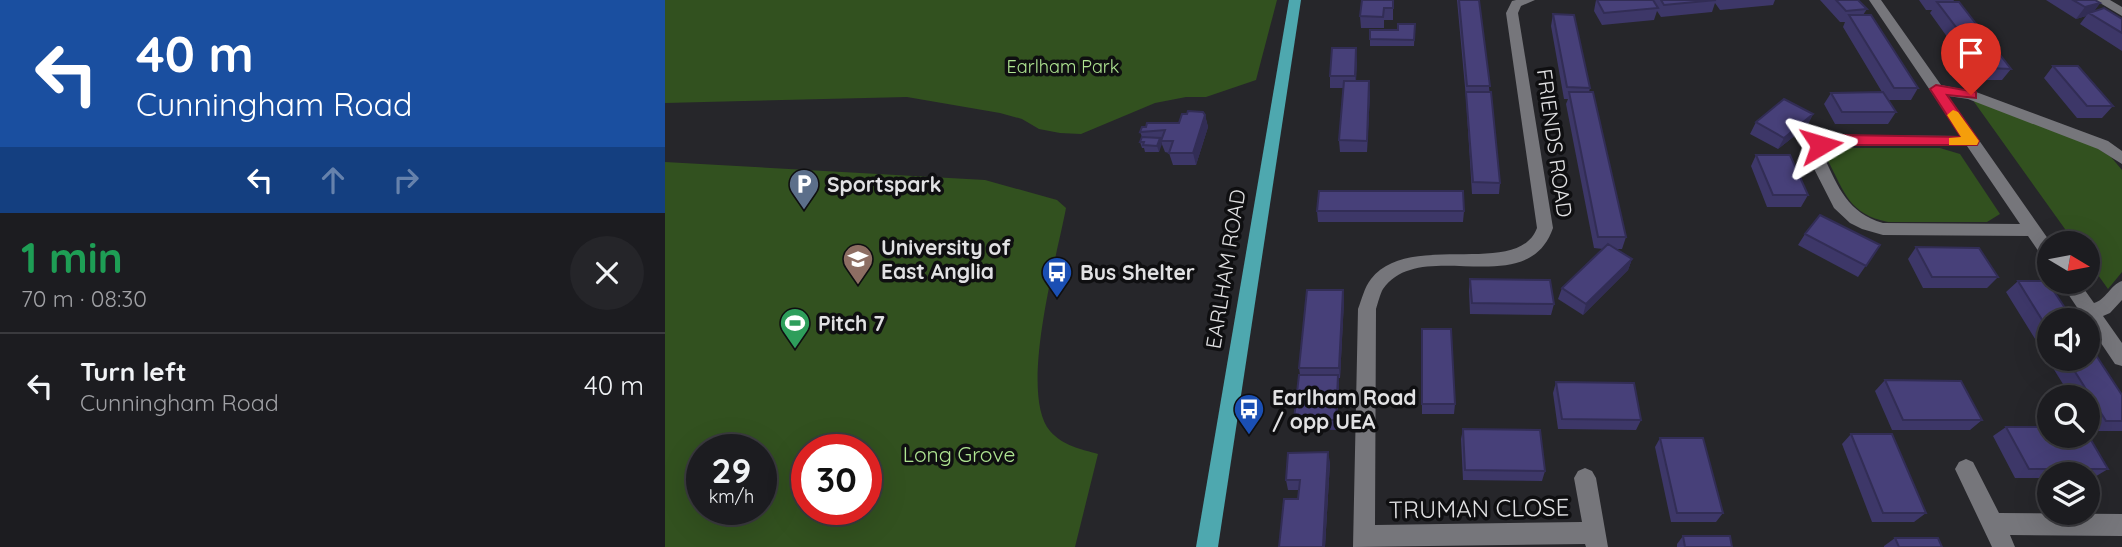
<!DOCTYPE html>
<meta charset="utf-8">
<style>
:root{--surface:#1c1c20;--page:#252529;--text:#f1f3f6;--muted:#a0a1a5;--line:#3a3a3e}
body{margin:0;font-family:Quicksand,sans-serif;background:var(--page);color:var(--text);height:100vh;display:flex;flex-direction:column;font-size:26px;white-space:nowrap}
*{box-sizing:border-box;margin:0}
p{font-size:23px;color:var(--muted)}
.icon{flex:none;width:38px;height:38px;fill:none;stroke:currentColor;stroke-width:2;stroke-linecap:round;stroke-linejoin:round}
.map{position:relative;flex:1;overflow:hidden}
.panel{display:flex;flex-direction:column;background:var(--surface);width:665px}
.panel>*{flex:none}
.top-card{background:#1a4fa0;color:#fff;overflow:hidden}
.needle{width:46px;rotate:100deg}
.tools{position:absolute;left:1372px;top:231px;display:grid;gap:14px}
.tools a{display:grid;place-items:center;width:63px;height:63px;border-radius:50%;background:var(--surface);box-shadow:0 7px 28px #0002,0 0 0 2px var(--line);font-size:35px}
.speed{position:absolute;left:21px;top:434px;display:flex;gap:14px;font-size:35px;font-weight:700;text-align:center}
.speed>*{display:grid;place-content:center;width:91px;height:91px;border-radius:50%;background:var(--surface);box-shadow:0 7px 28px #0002,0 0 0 2px var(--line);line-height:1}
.speed small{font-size:18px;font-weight:400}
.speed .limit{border:10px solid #d22;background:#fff;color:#111}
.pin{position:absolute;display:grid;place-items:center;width:60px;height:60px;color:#fff;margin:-72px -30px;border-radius:50% 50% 50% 0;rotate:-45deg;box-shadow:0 0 7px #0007}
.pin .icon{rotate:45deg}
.me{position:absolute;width:77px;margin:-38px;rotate:83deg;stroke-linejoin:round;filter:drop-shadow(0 0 5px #0008)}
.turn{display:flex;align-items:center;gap:24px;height:147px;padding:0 21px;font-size:32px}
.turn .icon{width:91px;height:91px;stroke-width:2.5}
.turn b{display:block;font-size:49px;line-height:60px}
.lanes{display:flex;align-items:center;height:66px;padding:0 21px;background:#0003;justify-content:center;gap:35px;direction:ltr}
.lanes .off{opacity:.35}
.round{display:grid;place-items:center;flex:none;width:74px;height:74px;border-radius:37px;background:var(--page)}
.head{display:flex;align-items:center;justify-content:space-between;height:119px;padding:0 21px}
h1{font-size:42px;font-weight:800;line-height:52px;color:#1e9e55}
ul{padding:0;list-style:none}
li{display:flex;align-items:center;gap:21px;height:105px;padding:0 21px;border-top:2px solid var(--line)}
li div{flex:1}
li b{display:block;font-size:26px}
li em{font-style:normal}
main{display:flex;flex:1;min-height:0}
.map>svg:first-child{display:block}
.green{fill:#32511f;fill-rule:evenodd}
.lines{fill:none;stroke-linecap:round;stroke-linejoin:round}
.minor{fill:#76767b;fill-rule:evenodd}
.major{fill:#4ea8af;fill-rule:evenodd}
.wall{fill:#3d3768}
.shaded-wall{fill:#322d55}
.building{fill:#474079;stroke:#322d55;stroke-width:2}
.route{fill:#e11d48;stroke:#92132f;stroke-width:2}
.slow{fill:#f59e0b}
.labels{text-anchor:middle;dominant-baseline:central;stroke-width:7;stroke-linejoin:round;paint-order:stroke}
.far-park-label{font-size:18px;fill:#afe592;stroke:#0f0f11}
.street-label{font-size:21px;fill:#e1e1e3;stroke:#0f0f11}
.poi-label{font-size:21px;font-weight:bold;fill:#e1e1e3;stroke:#0f0f11;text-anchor:start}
.park-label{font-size:21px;fill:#afe592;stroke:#0f0f11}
.near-street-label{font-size:24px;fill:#e1e1e3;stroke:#0f0f11}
</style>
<main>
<section class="panel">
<div class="top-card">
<div class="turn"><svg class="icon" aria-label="left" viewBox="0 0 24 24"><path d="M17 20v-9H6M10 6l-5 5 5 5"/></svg><div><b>40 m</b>Cunningham Road</div></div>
<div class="lanes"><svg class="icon" aria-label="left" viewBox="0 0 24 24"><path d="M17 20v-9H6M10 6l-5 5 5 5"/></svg><svg class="icon off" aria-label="ahead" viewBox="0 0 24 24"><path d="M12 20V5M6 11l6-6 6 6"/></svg><svg class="icon off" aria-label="right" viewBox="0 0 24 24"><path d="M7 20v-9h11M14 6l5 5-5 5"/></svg></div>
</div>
<div class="head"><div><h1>1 min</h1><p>70 m · 08:30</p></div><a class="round"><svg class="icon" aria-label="close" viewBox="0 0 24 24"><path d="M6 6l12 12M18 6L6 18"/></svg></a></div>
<ul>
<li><svg class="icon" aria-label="left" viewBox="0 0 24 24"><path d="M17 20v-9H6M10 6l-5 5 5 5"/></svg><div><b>Turn left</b><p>Cunningham Road</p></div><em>40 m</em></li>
</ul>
</section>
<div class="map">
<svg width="1457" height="547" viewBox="0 0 1457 547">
<rect width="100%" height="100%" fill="#26262a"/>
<path class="green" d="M0,0H612L591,80L541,97H521L490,103L416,134L395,133L374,129L357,119L335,113L242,97L0,103Z
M1307,99L1427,145L1446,157L1457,170V272L1443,289L1423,261V243H1410Z
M1180,148H1275L1295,154L1335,214L1322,222H1223C1184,214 1180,193 1163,161L1171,150Z
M0,162L320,180L392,200L401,208C392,257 353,393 385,431C398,446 416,449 433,454L410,547H0ZM37,450H96V509H37ZM142,450H201V509H142Z"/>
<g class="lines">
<path class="minor" d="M851,0H870L856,6L853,13L888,228C862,303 756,235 718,289C715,294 713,303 711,309L710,525L917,522L909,478L913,471L920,468L927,471L931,478L943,547H921L920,544L688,547L693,309C697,299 699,288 706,279C744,230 853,279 872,228L841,13L847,1Z
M1204,0H1216L1276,85L1311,92L1443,141L1457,151V164L1433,149L1303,99L1283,96L1386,243H1384V259L1378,258L1363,236L1218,235L1197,229L1185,223L1169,208L1143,157L1151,141L1176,135L1296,136ZM1176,145L1302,146L1355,224L1218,223C1183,213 1173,187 1159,157L1162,149Z
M1430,0H1445L1457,7V16Z
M1457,281V300L1445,313L1438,316L1457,343V366L1450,364L1395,282H1414L1429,303C1441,300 1445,285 1457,281Z
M1301,459L1308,462L1334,513L1457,514V536L1345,535L1350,547H1327L1290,469L1294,462Z"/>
<path class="major" d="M624,0H636L553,547H531Z"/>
</g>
<path class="wall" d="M728,0V20H719V28H696L695,16Z
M792,0H814L835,183L834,194H807L801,98Z
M931,0L989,1V0H1110L1108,5L1055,10L1050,3L1047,12L996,17L992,11L989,20L937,25L929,11Z
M1155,0H1193L1202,9L1198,15L1253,88L1246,100H1223L1231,112L1223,124H1170L1159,104L1166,93L1217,92L1178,27L1180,22H1175Z
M1254,0H1289L1288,2L1346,69L1337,80H1313L1265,13L1267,10H1261Z
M1381,0H1430L1435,3L1429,11L1457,19V51L1415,24L1421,16L1411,19Z
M888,14L925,88L924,92L961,237L957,249H950L967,259L963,270L918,315L893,299L897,288L938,249L929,248L901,104L903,99H899L886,26Z
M750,24L749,46H705V30H733Z
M692,60L691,81L705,93L702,152H675L674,140L678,88H665V76Z
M1388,66L1448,106L1437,118H1412L1379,78Z
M1148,114L1142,126L1113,149L1085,134L1091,122Z
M540,115L543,127L531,165H508L504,153L500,152L496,142L494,152H480L479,148H477L475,142L477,137L475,132Z
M1091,155L1143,195L1136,207H1102L1086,166Z
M652,211H799L798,222H653Z
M1140,234L1215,245L1193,277L1133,245Z
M1251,247L1333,277L1322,288H1258L1243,259Z
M805,279L889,304L886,315L805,314L804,290Z
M1353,281L1384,320V359H1423L1457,395V431H1427L1423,424V397H1406L1341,292Z
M678,290L679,301L675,378H673L674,385L672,430L631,429L629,419L635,375L634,368Z
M757,329L790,404L789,414H757Z
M1220,380L1317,420L1305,430H1227L1210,391Z
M891,382L976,420L971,430L893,429L888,393Z
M1341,427L1443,469L1428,478H1423V474H1384V478H1350L1328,436Z
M798,429L880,471L877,481L798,480L796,439Z
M1186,434L1261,513L1249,522H1207L1177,444Z
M995,438L1058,513L1051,522H1006L990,447Z
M665,462L660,547H614L633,499L634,490H623L621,480Z
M1018,536L1067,547H1012V544Z
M1230,538L1277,547H1219V546Z"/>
<path class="shaded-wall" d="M1435,3L1427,14L1424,13L1421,16L1411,19L1420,7Z
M691,48L692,60L690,88V76Z
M704,81L705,93L702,152V141Z
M1148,114L1142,126L1113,149L1119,138Z
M540,115L543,127L531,165L528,153Z
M495,138L497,144L494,152L492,146Z
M967,259L963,270L918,315L921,304Z
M678,290L679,301L675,378L674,368Z
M673,375L674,385L672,430L671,420Z
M663,452L665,462L660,547H658Z"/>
<path class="building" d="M697,0H728V8H719L718,17L695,16Z
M794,0H814L825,86H802Z
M932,0H988L993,8L939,13Z
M996,0H1051L999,5Z
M1171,0H1193L1202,9L1181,11Z
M1408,0H1430L1435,3L1420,7Z
M1272,2H1294L1346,69L1322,68Z
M1439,8L1457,19V33L1424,13Z
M888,14L909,15L925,88L902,87Z
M1184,15H1206L1253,88H1229Z
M733,24H750L749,40L705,39V30H733Z
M667,48H691L690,76H665Z
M1388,66H1413L1448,106H1422Z
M679,81H704L702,141L674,140Z
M801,92H826L835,183L808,182Z
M904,92H928L961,237H933Z
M1218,92L1231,112H1177L1166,93Z
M1119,99L1148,114L1119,138L1091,122Z
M523,111L538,112L540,115L528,153H504L508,141H496L500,130L475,132L477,127H481L482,123H514L517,114H522Z
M477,137L495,138L492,146L478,145L479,142H475Z
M1091,155H1125L1143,195H1108Z
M654,191H798L799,211H652Z
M1155,215L1215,245L1201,266L1140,234Z
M943,244L967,259L921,304L897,288Z
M1251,247L1314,248L1333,277H1267Z
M805,279L885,280L889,304L807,303Z
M1353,281H1382L1408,320H1384V331Z
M642,290H678L674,368H634Z
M757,329H786L790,404H757Z
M1423,343L1457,395V421H1441L1402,359H1423Z
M634,375H673L671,420L629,419Z
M1220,380L1296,381L1317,420H1238Z
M891,382L969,383L976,420L897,419Z
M1341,427H1384V436H1423V435L1443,469H1364Z
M798,429L875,430L880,471L800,470Z
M1186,434H1227L1261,513H1218Z
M995,438H1038L1058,513H1012Z
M663,452L658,547H614L619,499H633L635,480H621L623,453Z
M1018,536H1065L1067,547H1020Z
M1230,538H1273L1277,547H1234Z"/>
<path class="route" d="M1271,85L1311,92V98L1282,95L1314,141L1312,145H1176L1156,149L1149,145L1151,141L1176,135L1296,137L1265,89Z"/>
<path class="slow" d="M1288,110L1293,112L1314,141L1312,145H1284V138L1296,137L1282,115Z"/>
<defs>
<g id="parking-pin" transform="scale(1.575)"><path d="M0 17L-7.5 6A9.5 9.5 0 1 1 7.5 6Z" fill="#5c6f8a" stroke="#0f0f11"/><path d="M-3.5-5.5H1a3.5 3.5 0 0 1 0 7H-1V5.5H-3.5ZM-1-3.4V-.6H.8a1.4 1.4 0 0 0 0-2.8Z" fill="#fff"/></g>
<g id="university-pin" transform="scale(1.575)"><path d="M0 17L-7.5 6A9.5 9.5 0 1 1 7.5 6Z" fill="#8d6e63" stroke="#0f0f11"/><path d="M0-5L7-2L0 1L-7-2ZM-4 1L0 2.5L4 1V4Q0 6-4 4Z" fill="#fff"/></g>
<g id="bus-pin" transform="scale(1.575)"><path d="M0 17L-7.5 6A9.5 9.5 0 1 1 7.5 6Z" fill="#1a4fb4" stroke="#0f0f11"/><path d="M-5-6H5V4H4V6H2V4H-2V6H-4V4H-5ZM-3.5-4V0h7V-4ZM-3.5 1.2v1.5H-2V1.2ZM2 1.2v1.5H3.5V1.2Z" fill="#fff"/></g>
<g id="stadium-pin" transform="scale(1.575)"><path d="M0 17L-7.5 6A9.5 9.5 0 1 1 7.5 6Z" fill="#2e9e5b" stroke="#0f0f11"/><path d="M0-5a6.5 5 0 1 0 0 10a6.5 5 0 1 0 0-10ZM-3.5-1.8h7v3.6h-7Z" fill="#fff"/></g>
</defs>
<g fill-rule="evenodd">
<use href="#parking-pin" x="139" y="184"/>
<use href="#university-pin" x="193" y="259"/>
<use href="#bus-pin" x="392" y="272"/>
<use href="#stadium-pin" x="130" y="323"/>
<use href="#bus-pin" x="584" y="409"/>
</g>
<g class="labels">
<g class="far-park-label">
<text x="398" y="66">Earlham Park</text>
</g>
<g class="street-label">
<text transform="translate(890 143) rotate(82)">FRIENDS ROAD</text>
<text transform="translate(560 269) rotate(-81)">EARLHAM ROAD</text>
</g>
<g class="poi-label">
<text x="162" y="184">Sportspark</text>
<text x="216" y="247">University of<tspan x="216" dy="24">East Anglia</tspan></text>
<text x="415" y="272">Bus Shelter</text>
<text x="153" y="323">Pitch 7</text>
<text x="607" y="397">Earlham Road<tspan x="607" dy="24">/ opp UEA</tspan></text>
</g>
<g class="park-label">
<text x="294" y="454">Long Grove</text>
</g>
<g class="near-street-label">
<text transform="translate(814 508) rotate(-1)">TRUMAN CLOSE</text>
</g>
</g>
</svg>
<div class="tools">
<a><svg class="needle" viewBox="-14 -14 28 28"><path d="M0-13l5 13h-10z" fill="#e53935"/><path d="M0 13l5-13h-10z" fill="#a0a1a5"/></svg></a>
<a><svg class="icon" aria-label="sound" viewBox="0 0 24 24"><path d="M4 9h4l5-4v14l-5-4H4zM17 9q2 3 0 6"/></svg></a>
<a><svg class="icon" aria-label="search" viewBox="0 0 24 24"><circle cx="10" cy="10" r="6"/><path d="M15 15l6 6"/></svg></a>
<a><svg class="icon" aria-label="layers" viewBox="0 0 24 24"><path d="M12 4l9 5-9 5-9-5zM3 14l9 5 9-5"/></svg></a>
</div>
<div class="speed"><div>29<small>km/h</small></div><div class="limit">30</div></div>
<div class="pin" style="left:1306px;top:95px;background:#d93025"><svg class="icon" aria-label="arrive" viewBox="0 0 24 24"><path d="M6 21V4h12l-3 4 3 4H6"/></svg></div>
<svg class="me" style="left:1156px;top:145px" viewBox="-20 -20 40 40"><path d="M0-17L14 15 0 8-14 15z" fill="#e11d48" stroke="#fff" stroke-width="4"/></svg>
</div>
</main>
